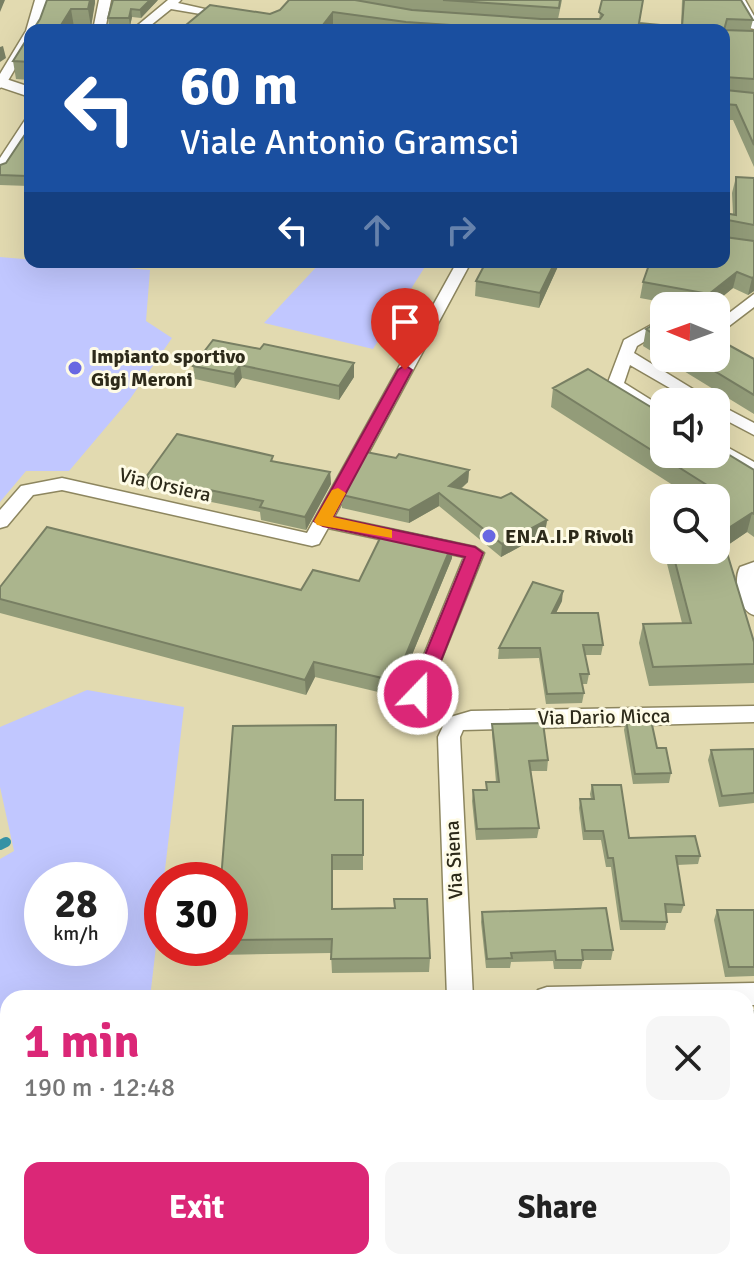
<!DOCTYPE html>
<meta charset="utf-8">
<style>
:root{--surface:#fff;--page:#f6f6f6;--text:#222;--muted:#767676;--accent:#db2777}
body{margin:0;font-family:Signika,sans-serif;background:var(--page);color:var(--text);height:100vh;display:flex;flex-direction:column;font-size:30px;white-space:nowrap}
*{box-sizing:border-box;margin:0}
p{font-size:26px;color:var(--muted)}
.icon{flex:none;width:44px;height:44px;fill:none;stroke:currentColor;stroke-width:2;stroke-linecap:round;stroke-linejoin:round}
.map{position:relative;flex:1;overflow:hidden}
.drawer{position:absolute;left:0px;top:990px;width:754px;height:280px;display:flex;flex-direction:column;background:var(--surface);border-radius:24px 24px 0 0;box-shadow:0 8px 32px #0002}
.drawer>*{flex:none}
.hud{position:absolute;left:24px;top:24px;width:706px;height:244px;border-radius:16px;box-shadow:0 8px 32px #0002;background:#1a4fa0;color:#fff;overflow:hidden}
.needle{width:52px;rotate:271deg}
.buttons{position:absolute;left:650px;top:292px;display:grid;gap:16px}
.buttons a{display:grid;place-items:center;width:80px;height:80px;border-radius:16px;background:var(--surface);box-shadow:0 8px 32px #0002;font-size:40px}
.speed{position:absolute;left:24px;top:862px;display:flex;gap:16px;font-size:40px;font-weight:700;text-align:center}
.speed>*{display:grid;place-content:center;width:104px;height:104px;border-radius:50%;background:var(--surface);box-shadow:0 8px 32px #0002;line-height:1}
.speed small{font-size:20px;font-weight:400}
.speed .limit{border:12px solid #d22;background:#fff;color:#111}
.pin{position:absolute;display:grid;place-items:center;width:68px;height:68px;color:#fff;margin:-82px -34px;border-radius:50% 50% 50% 0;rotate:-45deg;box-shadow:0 0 8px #0007}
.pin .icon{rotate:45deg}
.me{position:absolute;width:88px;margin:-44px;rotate:22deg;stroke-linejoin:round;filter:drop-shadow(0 0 6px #0008)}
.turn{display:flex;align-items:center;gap:28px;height:168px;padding:0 24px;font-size:36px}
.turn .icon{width:104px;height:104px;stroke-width:2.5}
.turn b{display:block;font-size:56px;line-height:68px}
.lanes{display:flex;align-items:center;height:76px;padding:0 24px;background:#0003;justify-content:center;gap:40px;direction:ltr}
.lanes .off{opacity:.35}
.round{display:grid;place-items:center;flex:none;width:84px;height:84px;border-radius:16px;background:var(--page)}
.head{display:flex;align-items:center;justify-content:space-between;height:136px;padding:0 24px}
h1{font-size:48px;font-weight:700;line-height:60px;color:var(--accent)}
.button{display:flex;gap:16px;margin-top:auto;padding:16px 24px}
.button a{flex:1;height:92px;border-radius:16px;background:var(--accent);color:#fff;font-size:32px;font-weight:700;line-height:92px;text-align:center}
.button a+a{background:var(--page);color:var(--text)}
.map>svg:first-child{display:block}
.green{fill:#c1c7ff;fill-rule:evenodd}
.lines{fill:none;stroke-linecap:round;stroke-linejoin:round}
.stream{stroke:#3592a5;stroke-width:10}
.minor-casing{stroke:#8d865f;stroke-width:3}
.tertiary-casing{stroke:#8d865f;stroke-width:3}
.minor{fill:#fff;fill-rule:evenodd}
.tertiary{fill:#fff;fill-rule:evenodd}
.wall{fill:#939c79}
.shaded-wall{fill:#787f63}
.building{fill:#abb58d;stroke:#787f63;stroke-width:2}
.route{fill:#db2777;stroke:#8e194d;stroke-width:2}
.slow{fill:#f59e0b}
.poi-dot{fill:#6868e2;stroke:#fefbe6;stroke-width:3}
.labels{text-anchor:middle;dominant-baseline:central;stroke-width:6;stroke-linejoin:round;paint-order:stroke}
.poi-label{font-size:20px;font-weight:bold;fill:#2d2a1a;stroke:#fefbe6;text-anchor:start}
.street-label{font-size:20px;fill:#2d2a1a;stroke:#fefbe6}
</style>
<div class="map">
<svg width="754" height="1270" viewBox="0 0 754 1270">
<rect width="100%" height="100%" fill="#e2dab0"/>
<path class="green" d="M0,257L150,270L146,321L172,338L130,399L69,471H26L0,502Z
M321,262H428L373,349L264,323Z
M87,690L184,707L150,998H8V1262H98L99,1270H0V859L14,851L0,787V727ZM110,880V948H42V880Z"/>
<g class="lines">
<path class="stream" d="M0,845L6,842"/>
<g class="minor-casing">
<path id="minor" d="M35,0H47L37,30H30V43L6,84L0,88V74L26,31Z
M99,0H111L105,30H93Z
M168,0H181L178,3L236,16L230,19L171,9L145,30H132Z
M733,0H745L754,16V29L750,28Z
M30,119V133L5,171L0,172V158L25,120Z
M457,262H471L334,517L475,547L484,553L425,700H411L408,694L464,557L328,528L319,544L312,546L62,490L33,495L7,526L0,528V510L21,486L62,478L307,533Z
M754,294V307L716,336V323Z
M664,318V330L637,346L634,353L714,402H694L630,365L624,383L664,408V420L607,385L624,340Z
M716,403L754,423V435L716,415Z
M716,441L754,462V476L716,454Z
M754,562V615C738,610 733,580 740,567Z
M754,706V722L463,730L460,737L473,998H447L438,737L447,718L471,711Z
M754,983V1005H746V998H534L538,990L547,987Z
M464,1262H492V1270H464Z"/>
</g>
<g class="tertiary-casing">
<path id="tertiary" d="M0,77L30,87V97L0,87Z"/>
</g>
<use href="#minor" class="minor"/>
<use href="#tertiary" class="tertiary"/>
</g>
<path class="wall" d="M47,0H95L91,27H74L72,30H33L40,19Z
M158,0L141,18L132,17L130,26H109L108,18Z
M289,0H562L558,19H599L602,0L639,23L681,27L682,0H741L753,20L750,31H754V167L733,120H724V30H360L270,14L280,10Z
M30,34V80L16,79L13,61Z
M30,127L29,186L0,185V165L6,163Z
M736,177L754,178V291L748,295L733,288L711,306H683L640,298L643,282L724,213L733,214L732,193Z
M486,262H560L539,308L475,296L476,281Z
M664,319V358L754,359V414L643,346L646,329Z
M260,349L354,377L339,400L242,378L235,388L195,379L193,366Z
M553,388L754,470V537L747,532L725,547L754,642V683L649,686L639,643L643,624L682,623L660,536L663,517L664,550H716L693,498L551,407Z
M396,458L469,470L468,482L461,489L547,520L545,533L501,557L439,506L409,523L342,508V495Z
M273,461L330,472L331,484L306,530L261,520L260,512L148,489L146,477Z
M452,558L395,696L315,677L306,695L0,613V587L301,590L359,581Z
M562,601L556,613L603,645L601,655H585L589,674L587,684H582L584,693L582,703L546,704L539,658L498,659L499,648Z
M626,720L657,748L671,773L669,783L633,784L624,730Z
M492,724L548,760L547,771H531L539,828L537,838L476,840L472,801L473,790H486V782H496L492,734Z
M336,725L335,800H363V870H333V909L430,958L429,972L332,973L331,953L218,955L217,948H230V880Z
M754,749V803L719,807L708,760L711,750Z
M592,785L629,838L700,856L698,864L677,865L684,905L681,913H666L667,922L665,930H620L611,867H606L601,840H583L579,808L580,799H591L590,794Z
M717,910H754V976L725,977L714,920Z
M482,912L613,950L611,960H583L581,969H554L553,961L511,962L510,968H486L481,922Z
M746,1011H754V1098H746Z
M754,1186V1270H496V1262H746Z"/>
<path class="shaded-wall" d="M0,0H5L0,12Z
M90,0H95V3L91,27L88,9Z
M150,0H158L141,18L140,10Z
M71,9L74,27L72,30H58Z
M131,9L132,17L130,26L129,18Z
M333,12V26L330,30H319Z
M3,46L6,58L0,62V47Z
M30,171V184L29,186L27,176Z
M555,262H560L539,308L540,293Z
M737,272L733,288L711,306H707L709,294Z
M754,277V291L748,295L752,278Z
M354,363V377L339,400V386Z
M240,365L242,378L235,388L234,374Z
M469,470L468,482L448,499L449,486Z
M330,472L331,484L306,530L305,517Z
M439,493V506L409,523V510Z
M752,513L747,532L716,553L721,533Z
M547,520L545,533L501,557L502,544Z
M453,542L452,558L395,696V681Z
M563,591L562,601L551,623L552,613Z
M314,662L315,677L306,695L305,680Z"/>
<path class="building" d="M47,0H90L88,9H71L58,30H33L40,19Z
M113,0H150L140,10L131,9L129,18H108Z
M289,0H355L412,10L541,19H600L603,15L599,12L602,0H643L639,23L682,27L684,0H741L753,20L727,19L724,30L754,31V79L725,77L726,90L754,93V145L736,105L724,104V30H525L406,22L333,12L319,30H180L210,5L270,14L280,10Z
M443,0H560L559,8Z
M30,34V62L13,61Z
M30,127V171L27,176L0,175V165L6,163Z
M736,177L754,178V225L728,220L724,223L725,237L754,241V277L752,278L737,272L709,294L643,282L650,262H724V213L736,215Z
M486,262H555L540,293L476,281Z
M664,319V341L646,329Z
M716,338L754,359V395L693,358H716Z
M213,340L260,349L264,344L354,363L339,386L240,365L234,374L193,366Z
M588,369L664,415V454H716V447L754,470V514L752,513L721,533L754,642V664L653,667L643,624L691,623L672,550H716V498H693L710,487L553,388Z
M177,434L273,456L271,461L330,472L305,517L260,507L263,501L146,477Z
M366,452L396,458L399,454L469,470L449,486L501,498L511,493L547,520L502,544L439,493L409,510L342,495Z
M47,527L301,590L313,570L359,581L385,528L453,542L395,681L314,662L305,680L0,599V587Z
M533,582L563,591L552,613H598L603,645H583L589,674H580L584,693L547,694L540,648H499Z
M626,720H651L657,748H666L671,773L635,774Z
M543,723L548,760L529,761L539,828L477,829L473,790H487L486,782H499L492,724Z
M336,725L335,800H363V855H332V909L395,908L394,899H427L430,958L331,959L332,939L230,940V880H221L233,726Z
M754,749V793L722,796L711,750Z
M592,785H621L629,838L695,836L700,856H676L684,905L665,904L667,922L622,921L613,858H608L603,831H585L580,799H594Z
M606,908L613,950H582L583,960H556L555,951L511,953L512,958L487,959L482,912Z
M717,910H754V967H729Z
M746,1011H754V1081H746Z
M754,1186V1268L629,1270H500L499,1262H746V1187Z"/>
<path class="route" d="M405,365L412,370L333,517L475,547L483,553L428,694L418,701L409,694L465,557L323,526L314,521L398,370Z"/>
<path class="slow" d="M338,488L346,493L333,517L392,530V538L317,525L314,521L332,490Z"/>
<g class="poi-dot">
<circle cx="75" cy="368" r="8"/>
<circle cx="489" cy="536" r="8"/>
</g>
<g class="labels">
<g class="poi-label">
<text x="91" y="356">Impianto sportivo<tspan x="91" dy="23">Gigi Meroni</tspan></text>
<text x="505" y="536">EN.A.I.P Rivoli</text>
</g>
<g class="street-label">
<text transform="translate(165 485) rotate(13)">Via Orsiera</text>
<text transform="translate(604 717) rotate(-1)">Via Dario Micca</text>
<text transform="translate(454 860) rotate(-93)">Via Siena</text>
</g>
</g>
</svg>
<div class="buttons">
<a><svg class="needle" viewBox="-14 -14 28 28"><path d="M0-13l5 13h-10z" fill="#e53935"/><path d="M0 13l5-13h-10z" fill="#767676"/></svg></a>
<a><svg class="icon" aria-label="sound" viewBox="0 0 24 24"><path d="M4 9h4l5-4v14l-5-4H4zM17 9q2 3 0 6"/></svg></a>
<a><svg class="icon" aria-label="search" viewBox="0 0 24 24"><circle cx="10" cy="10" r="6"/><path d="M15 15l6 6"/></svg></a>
</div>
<div class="speed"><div>28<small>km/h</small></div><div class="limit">30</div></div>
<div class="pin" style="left:405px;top:370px;background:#d93025"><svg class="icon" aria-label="arrive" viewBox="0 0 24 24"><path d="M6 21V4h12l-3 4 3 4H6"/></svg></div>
<svg class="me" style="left:418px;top:694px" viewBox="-20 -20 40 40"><circle r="17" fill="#db2777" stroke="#fff" stroke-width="3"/><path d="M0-11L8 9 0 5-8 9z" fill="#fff"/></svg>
<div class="hud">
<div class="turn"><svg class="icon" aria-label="left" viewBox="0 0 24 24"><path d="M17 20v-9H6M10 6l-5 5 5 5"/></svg><div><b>60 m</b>Viale Antonio Gramsci</div></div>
<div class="lanes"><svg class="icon" aria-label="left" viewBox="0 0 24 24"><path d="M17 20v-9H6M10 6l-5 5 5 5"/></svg><svg class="icon off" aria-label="ahead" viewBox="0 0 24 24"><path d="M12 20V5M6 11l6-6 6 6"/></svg><svg class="icon off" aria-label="right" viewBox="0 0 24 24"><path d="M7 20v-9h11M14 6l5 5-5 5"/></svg></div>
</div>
<section class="drawer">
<div class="head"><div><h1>1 min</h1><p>190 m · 12:48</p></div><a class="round"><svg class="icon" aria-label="close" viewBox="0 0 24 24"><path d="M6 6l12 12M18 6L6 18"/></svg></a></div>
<div class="button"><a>Exit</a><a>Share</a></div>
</section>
</div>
